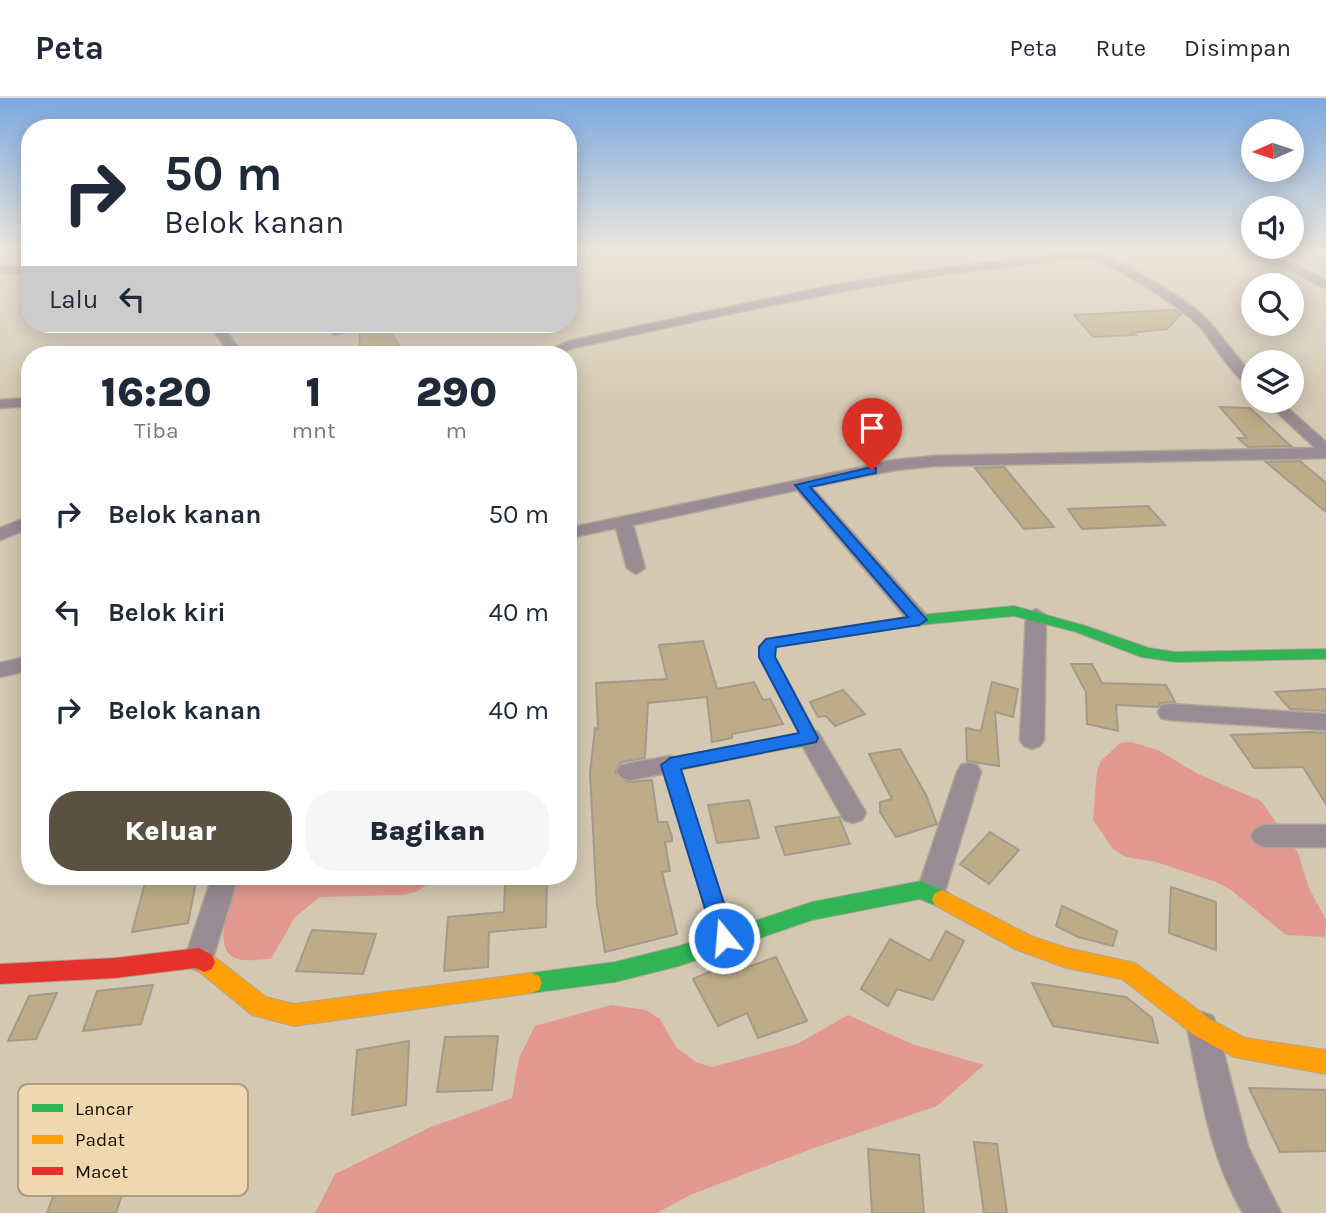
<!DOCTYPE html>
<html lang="id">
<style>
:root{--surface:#fff;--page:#f6f6f7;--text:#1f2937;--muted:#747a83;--line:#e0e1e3;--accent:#5a5140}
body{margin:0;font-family:Karla,sans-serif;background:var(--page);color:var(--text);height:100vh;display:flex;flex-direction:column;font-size:26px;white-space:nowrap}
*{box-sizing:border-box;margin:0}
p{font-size:23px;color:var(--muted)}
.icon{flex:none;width:38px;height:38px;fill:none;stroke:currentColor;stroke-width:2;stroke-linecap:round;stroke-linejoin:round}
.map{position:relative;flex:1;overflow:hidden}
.details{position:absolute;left:21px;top:248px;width:556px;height:539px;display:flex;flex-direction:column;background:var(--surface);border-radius:28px;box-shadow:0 4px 18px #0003}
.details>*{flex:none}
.top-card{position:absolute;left:21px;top:21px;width:556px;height:214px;border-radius:28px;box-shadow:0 4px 18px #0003;background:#fff;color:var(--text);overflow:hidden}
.needle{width:46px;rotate:267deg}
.tools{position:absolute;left:1241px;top:21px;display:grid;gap:14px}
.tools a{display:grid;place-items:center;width:63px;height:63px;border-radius:50%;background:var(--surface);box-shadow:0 4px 18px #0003;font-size:35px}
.pin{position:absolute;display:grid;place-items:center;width:60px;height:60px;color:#fff;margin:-72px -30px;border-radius:50% 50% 50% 0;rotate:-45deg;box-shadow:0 0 7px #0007}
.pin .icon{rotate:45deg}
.me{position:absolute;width:77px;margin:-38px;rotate:343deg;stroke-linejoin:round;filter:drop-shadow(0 0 5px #0008)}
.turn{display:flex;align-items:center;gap:24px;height:147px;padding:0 28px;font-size:32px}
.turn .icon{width:91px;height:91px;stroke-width:2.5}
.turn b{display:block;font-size:49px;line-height:60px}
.then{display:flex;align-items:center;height:66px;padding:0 28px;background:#0003;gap:14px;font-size:26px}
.eta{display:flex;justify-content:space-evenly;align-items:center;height:119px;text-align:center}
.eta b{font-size:42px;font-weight:800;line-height:49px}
.action{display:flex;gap:14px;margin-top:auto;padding:14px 28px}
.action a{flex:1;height:80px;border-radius:28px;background:var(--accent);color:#fff;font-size:28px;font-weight:800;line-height:80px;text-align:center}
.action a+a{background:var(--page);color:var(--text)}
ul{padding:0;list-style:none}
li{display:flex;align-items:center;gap:21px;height:98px;padding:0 28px}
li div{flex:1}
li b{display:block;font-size:26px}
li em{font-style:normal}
header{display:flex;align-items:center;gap:42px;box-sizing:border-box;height:98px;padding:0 35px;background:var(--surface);border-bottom:2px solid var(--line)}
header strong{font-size:33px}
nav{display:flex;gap:38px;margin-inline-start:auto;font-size:24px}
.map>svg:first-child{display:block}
.forest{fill:#e2988e}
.building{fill:#bdac87;stroke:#a49a89;stroke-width:2}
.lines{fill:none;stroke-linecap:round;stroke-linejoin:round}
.street-casing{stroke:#b0a695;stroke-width:3}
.fast-casing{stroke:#b0a695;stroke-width:2}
.slow-casing{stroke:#b0a695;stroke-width:2}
.jam-casing{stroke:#b0a695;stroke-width:2}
.street{fill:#998b93;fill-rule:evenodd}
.fast{fill:#30b455;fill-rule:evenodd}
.slow{fill:#ff9f0a;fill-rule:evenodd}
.jam{fill:#e5322d;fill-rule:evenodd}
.route{fill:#1a73e8;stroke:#114b97;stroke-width:2}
.key{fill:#efd8b0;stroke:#af9c7c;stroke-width:2}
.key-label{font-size:19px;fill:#191103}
</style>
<header>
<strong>Peta</strong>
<nav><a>Peta</a><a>Rute</a><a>Disimpan</a></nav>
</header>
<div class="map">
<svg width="1326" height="1115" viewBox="0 0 1326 1115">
<rect width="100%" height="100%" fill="#d4c8b2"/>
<path class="forest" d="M1131,644L1158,652L1198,676L1261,703L1298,755L1309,790L1326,822L1325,839L1286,837L1231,792L1216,784L1156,764L1126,759L1113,751L1093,722L1097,672L1101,663L1120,645Z
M239,779H437L418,793L403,797L320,799L295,819L271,861C262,861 252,863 243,862C205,858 233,800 239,779Z
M611,907L646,912L660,921L676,949L696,964L712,969L797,946L848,917L912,946L984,967L937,1008L811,1051L690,1097L657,1115H315L335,1076L431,1029L512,1000L519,960L535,928Z"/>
<path class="building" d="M1175,212L1181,216L1167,231L1132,235L1135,237L1093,239L1074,217Z
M359,226H386L405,257H360Z
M1220,309L1250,310L1291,348L1248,349L1238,340H1247Z
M1300,363L1326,385V414L1266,364Z
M1004,369L1054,429L1024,431L975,370Z
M1148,408L1165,427L1082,431L1068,411Z
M703,543L717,591L754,584L763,602L770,601L783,626L732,636V640L712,644L707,599L648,605L645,660L621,664L615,674L628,684L652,682L658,724H667L672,739V743L665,744L670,773L662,774L677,836L605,854L597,807L590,675L595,630L598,631L596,585L667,581L659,547Z
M1071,566H1092L1102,585L1166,587L1175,604L1160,605L1158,609L1116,607L1118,633L1087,626L1086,594Z
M992,584L1018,591L1013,619L995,614L999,668L967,663L966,630L981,633Z
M1326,591V613L1290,611L1275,594Z
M843,592L865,616L835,628L826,618L818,619L810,604Z
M1309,634L1326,635V706L1303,669L1254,670L1231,637Z
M900,651L926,697L937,726L896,739L880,714V704L892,701L869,656Z
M749,702L759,740L717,745L708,707Z
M839,719L850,746L785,757L775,729Z
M990,734L1019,752L989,786L960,766Z
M161,779H197L188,825L132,834L146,781Z
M547,779L546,829L489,834L488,869L444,873L448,819L504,814L505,782Z
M1171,789L1216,804V852L1169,835Z
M1062,808L1117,833L1113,848L1078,839L1056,828Z
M312,832L376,836L363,876L296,873Z
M946,833L964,843L933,902L897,891L888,908L861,891L890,841L930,863Z
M776,859L807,923L758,940L747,915L718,928L693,881L718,870L722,878Z
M1032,885L1126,899L1152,920L1158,945L1053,928Z
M153,887L141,926L83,933L97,893Z
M57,895L36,941L8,943L29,898Z
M498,938L492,992L437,994L445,939Z
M409,943L406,1007L352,1017L357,952Z
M1249,990L1326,992V1053L1280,1054Z
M156,994L116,1115H47L60,1080L39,1082L99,999Z
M974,1044L997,1046L1007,1115H984Z
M868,1051L919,1057L924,1115H872Z"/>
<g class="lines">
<g class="street-casing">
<path id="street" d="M1075,152C1103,150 1177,196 1200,215C1214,227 1224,243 1236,257C1245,269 1253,274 1253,289C1235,284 1214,245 1201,230C1184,211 1115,166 1089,161C1073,157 1024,167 1005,169C859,185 716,219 573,250L556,257H539L569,243L834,187L949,169L1078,155Z
M1250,152H1260L1258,155L1297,167L1326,183V191L1289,171L1248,158Z
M0,169L30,170V176L0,175Z
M215,226H227L226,233L244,257H231L214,233Z
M325,226H338L344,234L334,237Z
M30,300V308L0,310V302Z
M1265,303H1280L1326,344V360L935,368L895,372L812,389L926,517L929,522L919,528L912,527L797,392L633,427L645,470L636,476L627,470L616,430L569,440V430L895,362L935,358L1315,350Z
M30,418V430L0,442V430Z
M1036,511L1046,517L1044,642L1040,648L1032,651L1024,648L1020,642L1026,517Z
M30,558V572L0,579V565Z
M1169,606L1326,616V632L1169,622L1161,620L1158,614L1161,608Z
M810,631L818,634L862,708L866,715L862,722L853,725L844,722L798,640L802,634Z
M670,658L678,661L682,667L678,673L629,682L621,679L617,673L621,667Z
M969,665L977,667L981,674L945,793L941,801L931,805L921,801L917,793L957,674L961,667Z
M1264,727H1326V749H1264L1255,745L1251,738L1255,731Z
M212,779H238L213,860L209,869L199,873L189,869L185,860Z
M1202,914L1213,918L1217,929L1248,1049L1281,1115H1243C1210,1059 1200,992 1187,929L1191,918Z"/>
</g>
<g class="fast-casing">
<path id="fast" d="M1014,508L1086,528L1149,550L1176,554L1326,551V561L1176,564L1141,559L1076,534L1014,518L919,527L776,549L775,559L819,640L816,645C806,648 793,652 783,649L780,644L783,639L799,636L759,559V549L766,541L919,517Z
M921,783L949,795L952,801L949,807L942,810L920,801L812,822L679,868L615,884L531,895L523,892L520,885L523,878L531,875L615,864L679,848L812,804Z"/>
</g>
<g class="slow-casing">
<path id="slow" d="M789,638L795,639L798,644L795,649L680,672L736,840L733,847L725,850L717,847L714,840L661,667L664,662L670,660Z
M942,792L1031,838L1067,850L1135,865L1210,921L1245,940L1326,952V976L1234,959L1194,937L1122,881L1067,870L1017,852L935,807L932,801L935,795Z
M204,854L212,857L266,899L294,906L531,875L539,878L542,885L539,892L531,895L294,928L252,917L196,871L193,864L196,857Z"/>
</g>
<g class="jam-casing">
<path id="jam" d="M199,850L212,857L215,864L212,871L204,874L195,870L115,880L0,886V866L115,860Z"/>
</g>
<use href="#street" class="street"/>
<use href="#fast" class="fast"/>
<use href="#slow" class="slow"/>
<use href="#jam" class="jam"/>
</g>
<linearGradient id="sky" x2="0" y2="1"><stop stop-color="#7ba9e0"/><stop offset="0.49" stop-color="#ece6dc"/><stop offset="1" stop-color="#ece6dc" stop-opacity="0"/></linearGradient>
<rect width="1326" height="308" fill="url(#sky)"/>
<path class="route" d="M872,369L876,370V375L810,389L927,522L919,527L776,549L775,559L818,640L816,644L681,671L735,840L732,847L724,850L717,847L714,840L661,667L670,660L799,635L759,559V549L766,541L908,519L795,387Z"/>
<rect x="18" y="986" width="230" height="112" rx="10" class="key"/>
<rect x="32" y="1006" width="31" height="8" fill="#30b455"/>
<rect x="32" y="1037" width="31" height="9" fill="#ff9f0a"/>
<rect x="32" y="1069" width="31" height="8" fill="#e5322d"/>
<g class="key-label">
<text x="75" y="1017">Lancar</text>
<text x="75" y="1048">Padat</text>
<text x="75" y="1080">Macet</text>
</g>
</svg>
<div class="tools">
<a><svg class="needle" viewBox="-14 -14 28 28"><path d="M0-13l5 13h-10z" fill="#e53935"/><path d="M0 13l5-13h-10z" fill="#747a83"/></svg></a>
<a><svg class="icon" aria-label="sound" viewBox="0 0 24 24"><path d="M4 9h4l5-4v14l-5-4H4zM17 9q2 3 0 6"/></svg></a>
<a><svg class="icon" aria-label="search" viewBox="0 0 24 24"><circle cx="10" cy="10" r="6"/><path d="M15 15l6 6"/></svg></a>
<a><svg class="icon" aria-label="layers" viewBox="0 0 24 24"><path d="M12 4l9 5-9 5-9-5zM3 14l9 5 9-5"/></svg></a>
</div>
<div class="pin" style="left:872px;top:372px;background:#d93025"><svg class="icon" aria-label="arrive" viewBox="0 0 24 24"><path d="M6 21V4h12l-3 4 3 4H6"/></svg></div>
<svg class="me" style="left:724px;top:840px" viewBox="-20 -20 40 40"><circle r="17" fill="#1a73e8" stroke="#fff" stroke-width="3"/><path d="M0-11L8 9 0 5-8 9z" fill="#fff"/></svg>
<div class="top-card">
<div class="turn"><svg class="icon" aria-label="right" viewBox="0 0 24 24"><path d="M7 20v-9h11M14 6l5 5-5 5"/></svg><div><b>50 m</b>Belok kanan</div></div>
<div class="then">Lalu<svg class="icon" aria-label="left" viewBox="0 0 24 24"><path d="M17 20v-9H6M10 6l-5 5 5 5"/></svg></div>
</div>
<section class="details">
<div class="eta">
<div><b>16:20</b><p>Tiba</p></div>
<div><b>1</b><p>mnt</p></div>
<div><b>290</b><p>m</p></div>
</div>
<ul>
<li><svg class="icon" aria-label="right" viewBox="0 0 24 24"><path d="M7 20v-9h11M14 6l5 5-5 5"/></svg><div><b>Belok kanan</b></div><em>50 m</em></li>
<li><svg class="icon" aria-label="left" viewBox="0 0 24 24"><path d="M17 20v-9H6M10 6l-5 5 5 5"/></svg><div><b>Belok kiri</b></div><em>40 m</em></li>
<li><svg class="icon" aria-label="right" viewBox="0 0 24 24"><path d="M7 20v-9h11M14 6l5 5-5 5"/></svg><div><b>Belok kanan</b></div><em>40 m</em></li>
</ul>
<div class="action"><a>Keluar</a><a>Bagikan</a></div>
</section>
</div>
